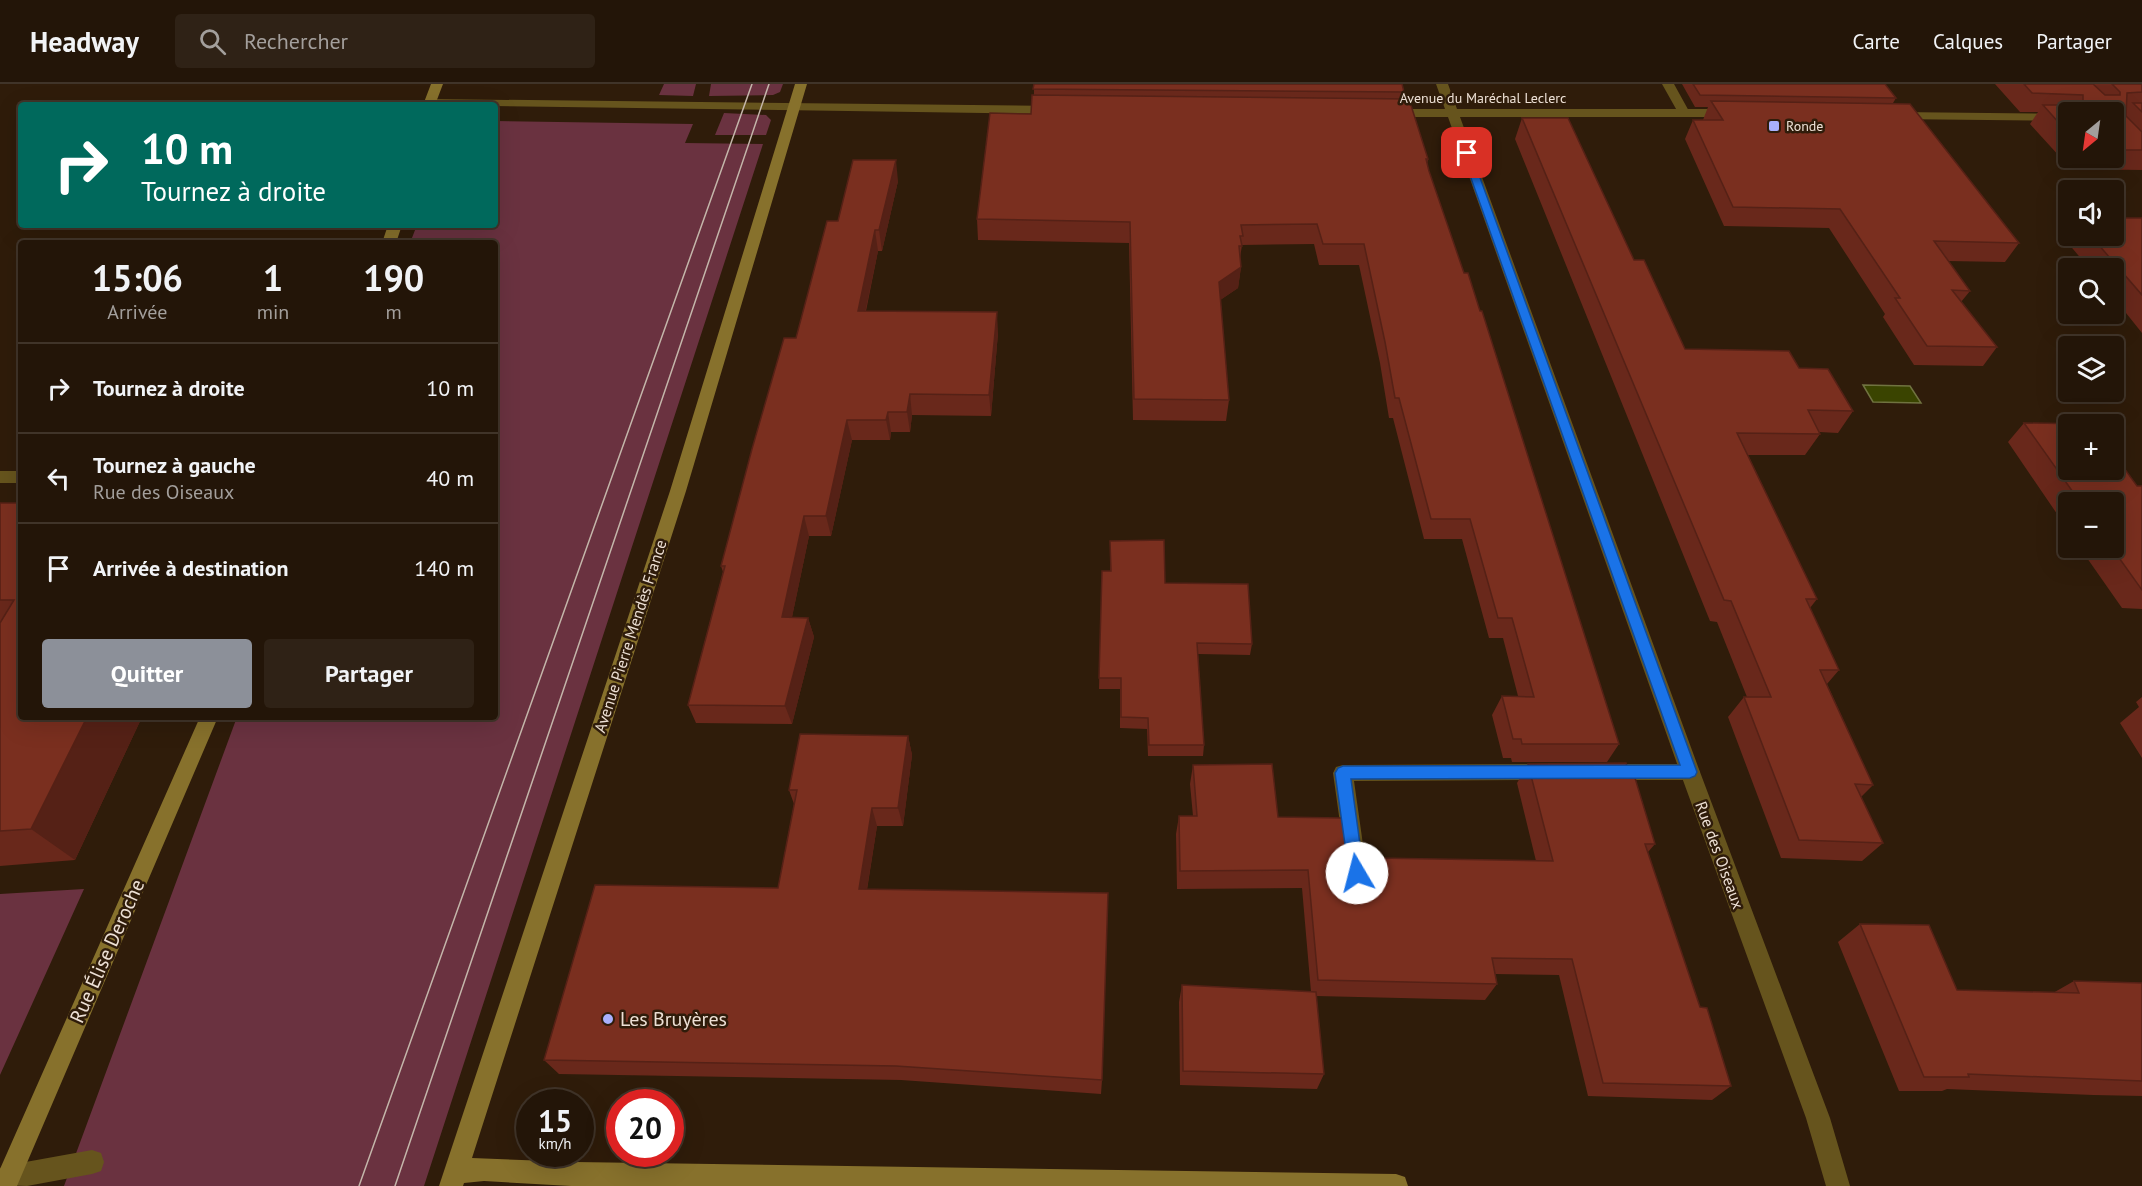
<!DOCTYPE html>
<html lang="fr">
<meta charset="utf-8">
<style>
:root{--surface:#231508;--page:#2f2216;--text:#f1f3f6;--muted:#a39f9c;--line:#403429;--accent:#8c9099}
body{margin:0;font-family:"PT Sans",sans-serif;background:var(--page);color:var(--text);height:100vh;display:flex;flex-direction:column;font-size:22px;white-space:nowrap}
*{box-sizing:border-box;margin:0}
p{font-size:20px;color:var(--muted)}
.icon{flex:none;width:33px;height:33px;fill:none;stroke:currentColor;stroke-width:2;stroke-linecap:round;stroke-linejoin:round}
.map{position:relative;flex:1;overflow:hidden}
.side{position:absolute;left:18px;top:156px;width:480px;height:480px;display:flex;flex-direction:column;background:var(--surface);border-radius:6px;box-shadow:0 6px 24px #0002,0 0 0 2px var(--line)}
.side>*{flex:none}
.hud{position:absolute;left:18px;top:18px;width:480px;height:126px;border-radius:6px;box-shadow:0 6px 24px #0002,0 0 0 2px var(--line);background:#00695c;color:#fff;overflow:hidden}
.needle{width:39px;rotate:209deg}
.buttons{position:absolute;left:2058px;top:18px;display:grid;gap:12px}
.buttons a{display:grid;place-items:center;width:66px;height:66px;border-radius:6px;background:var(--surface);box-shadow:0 6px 24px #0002,0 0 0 2px var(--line);font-size:30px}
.speed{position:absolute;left:516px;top:1005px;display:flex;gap:12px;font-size:30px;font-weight:700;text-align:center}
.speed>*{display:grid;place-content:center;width:78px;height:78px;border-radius:50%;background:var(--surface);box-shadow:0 6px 24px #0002,0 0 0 2px var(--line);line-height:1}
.speed small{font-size:15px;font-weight:400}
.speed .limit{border:9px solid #d22;background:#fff;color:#111}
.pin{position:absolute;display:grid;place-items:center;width:51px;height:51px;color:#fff;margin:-26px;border-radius:12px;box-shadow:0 3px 9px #0006}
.me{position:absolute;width:66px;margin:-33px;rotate:352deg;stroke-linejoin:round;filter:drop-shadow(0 0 4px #0008)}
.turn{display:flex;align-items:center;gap:21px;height:126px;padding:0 24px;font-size:27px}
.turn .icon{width:78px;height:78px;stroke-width:2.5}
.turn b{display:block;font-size:42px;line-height:51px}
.eta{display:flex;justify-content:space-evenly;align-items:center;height:102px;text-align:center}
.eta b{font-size:36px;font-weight:800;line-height:42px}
.action{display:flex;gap:12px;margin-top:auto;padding:12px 24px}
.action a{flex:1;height:69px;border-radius:6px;background:var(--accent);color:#fff;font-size:24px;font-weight:800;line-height:69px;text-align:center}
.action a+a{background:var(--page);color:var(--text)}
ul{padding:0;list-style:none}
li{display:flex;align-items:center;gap:18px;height:90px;padding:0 24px;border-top:2px solid var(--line)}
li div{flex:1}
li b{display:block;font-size:22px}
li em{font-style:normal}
header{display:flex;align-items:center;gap:36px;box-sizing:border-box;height:84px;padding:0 30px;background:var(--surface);border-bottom:2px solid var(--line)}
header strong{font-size:28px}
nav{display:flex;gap:33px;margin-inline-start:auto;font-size:21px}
.search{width:420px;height:54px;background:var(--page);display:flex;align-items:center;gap:15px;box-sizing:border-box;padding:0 21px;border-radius:6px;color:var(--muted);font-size:22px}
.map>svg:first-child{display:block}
.green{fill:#6a3240}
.water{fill:#3a4400;stroke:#707340;stroke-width:1.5}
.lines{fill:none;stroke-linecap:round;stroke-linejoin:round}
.lane{fill:#66541d;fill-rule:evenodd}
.street{fill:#66541d;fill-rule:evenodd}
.secondary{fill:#87712c;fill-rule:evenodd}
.tram{stroke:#c4b6aa;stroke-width:1.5}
.wall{fill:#69281b;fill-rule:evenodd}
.shaded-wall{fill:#552116}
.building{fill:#7a2f1f;stroke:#552116;stroke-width:1.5}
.route{fill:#1a73e8;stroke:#114b97;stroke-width:1.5}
.poi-dot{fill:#a9b0fc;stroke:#2f1c0a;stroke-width:2}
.labels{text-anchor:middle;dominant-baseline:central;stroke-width:5;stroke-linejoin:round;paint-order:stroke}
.far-street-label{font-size:14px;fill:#ede0d5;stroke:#2f1c0a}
.far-poi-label{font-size:14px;fill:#ede0d5;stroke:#2f1c0a;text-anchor:start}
.street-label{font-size:16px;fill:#ede0d5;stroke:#2f1c0a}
.near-street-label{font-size:20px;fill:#ede0d5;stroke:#2f1c0a}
.near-poi-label{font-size:20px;fill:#ede0d5;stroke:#2f1c0a;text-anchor:start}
</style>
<header>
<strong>Headway</strong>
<div class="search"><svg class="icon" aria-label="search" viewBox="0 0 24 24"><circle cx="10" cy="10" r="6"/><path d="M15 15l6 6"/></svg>Rechercher</div>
<nav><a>Carte</a><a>Calques</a><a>Partager</a></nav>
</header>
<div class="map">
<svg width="2142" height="1102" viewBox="0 0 2142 1102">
<rect width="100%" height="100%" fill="#2f1c0a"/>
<path class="green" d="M664,0H696L693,12L659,11Z
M711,0H783L780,8L773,11L709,12Z
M724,29L766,31L771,36L766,51H715Z
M495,37L693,40L685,59L763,60L424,1102H64L237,633H495V159H410L417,141H495Z
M84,805L0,991V810Z"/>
<path class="water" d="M1863,301L1910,302L1921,319L1873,318Z"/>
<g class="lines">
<path class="lane" d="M1662,0H1674L1690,29L1688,32H1680Z
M1547,680L1554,682L1557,688L1554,694L1547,696L1354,697L1367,789L1364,796L1357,798L1350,796L1347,789L1333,689L1336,683L1343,681Z
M1604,680H1690L1697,682L1700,688L1697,694L1690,696H1604L1597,694L1594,688L1597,682Z"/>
<path class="street" d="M1436,0H1448L1457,25H1731L1737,29L1731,33H1460L1700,688L1830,1034L1850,1102H1826L1806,1034L1680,688L1448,33H1389L1383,29L1389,25H1445Z
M430,15L1056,22L1062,26L1056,30L426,21V17Z
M1896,28L2068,30V37L1892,35V29Z
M0,387H21V399H0Z
M92,1066L101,1069L104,1078L101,1087L92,1090L27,1102L0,1101V1084L9,1081Z"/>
<path class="secondary" d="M431,0H443L435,21H423Z
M795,0H807L686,407L472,1074L575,1078L1396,1090L1405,1093L1408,1102H571L484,1097L464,1099L463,1102H439L670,407Z
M388,141H402L396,159H382Z
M200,633H218L17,1102H0V1085Z"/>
<path class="tram" d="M359,1102L752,0
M395,1102L769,0"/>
</g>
<path class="wall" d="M1034,0L1404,8L1403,15L1428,75L1427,80L1429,87L1619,660L1607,678H1512L1511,674H1503L1492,631L1502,612H1518L1503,554H1489L1462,455H1424L1393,334H1389L1380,279L1359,181H1319L1314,160L1242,161L1240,174L1241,183L1238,204L1220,216L1229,316L1226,337L1133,336L1129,159L978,156L977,135L1031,30L1034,11Z
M1682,0H1885L1896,14L1893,19L2019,159L2005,178L1948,177L1970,207L1961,218L1997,263L1983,282L1914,281L1883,233L1885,230L1829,144L1724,142L1685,55L1693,36H1703L1708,23H1695Z
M1995,0H2142V86L2071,85L2030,40L2038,28H2020ZM2068,28H2114V74H2068Z
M1522,34L1634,176L1685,265L1799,284L1853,327L1838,349L1819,348L1820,350L1805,371H1748L1817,515L1810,524L1839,586L1827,600L1873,701L1861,713L1883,759L1862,777L1781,774L1728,633L1744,613H1747L1717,538L1710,537L1515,55Z
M898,97L882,167H878L866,227L998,249L991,332L912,331L910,348H891L890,356H852L831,452H809L792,533L808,534L814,553L792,640L696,639L688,621L723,488L721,482L796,254L838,137Z
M2142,134V249L2114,214V184H2089L2062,152L2068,143V152H2114Z
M2024,339L2137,402H2142V525L2122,524L2080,464H2114V418H2068V446L2008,358Z
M0,419H21V633H142L75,776L0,782Z
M1110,457L1165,499L1252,560L1250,571L1198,570L1204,661L1203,672H1148L1147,645L1120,644V605H1099L1102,487H1110Z
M2142,613V674L2120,639L2139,623L2136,618Z
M908,652L912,671L903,742H877L867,806L1102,996L1101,1010L901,996L559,990L544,976L778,804L794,720L789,706Z
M1528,680L1631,694L1655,760L1648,768L1700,923L1731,1002L1712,1016L1588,1012L1559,891L1495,890L1497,900L1485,916L1316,912L1324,990L1317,1005L1180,1001L1179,918L1182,901L1311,908L1302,804L1177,805L1176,750L1179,732H1193L1190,700L1193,681L1278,733L1348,774L1357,780L1365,782L1536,777L1517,699Z
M1860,840L1957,906L2053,909L2074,897L2142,899V1012L2093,1011L1947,1005L1942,1007H1899L1838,858Z"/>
<path class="shaded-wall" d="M896,76L898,97L882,167L879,146Z
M875,146L878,167L861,248L858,227Z
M1241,183L1238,204L1216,219L1219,198Z
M997,228L998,249L991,332L989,311Z
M910,310L912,331L910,348L907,328Z
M888,328L891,348L890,356L886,336Z
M847,336L852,356L831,452L826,432Z
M804,432L809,452L788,552L782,533Z
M808,534L814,553L792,640L785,622Z
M87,633H142L75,776L31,745Z
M908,652L912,671L903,742L898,724Z
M872,724L877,742L864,823L859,805Z"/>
<path class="building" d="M1034,0H1402L1404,8L1033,5Z
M1693,0H1885L1896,14L1700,11Z
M2024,0H2093L2105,11H2120V8L2112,0H2142V8L2127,9L2126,32L2142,48V66H2114V28H2068V49L2043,21H2081L2083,19V11L2032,9Z
M1032,11L1409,15L1428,75H1426L1429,87L1464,189H1468L1480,227H1482L1619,660H1522L1521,655H1513L1502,612L1534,613L1512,534H1498L1470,435H1431L1399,314H1395L1385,258L1364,160H1323L1317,140L1241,141L1243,152H1240L1242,162H1239L1241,183L1219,198L1229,316L1134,315L1130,138L977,135L990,29L1031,30Z
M1711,17L1910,20L2019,159L1934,157L1970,207L1952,206L1997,263L1927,262L1895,214H1900L1840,125L1733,123L1693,36H1723Z
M2133,19H2142V28Z
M1522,34H1568L1634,176H1644L1685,265L1789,267L1799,284L1828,285L1853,327L1808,326L1820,350L1737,349L1817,515H1806L1839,586H1820L1873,701L1855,700L1883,759L1799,756L1744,613H1771L1731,517L1724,516Z
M853,76H896L879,146H875L858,227L997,228L989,311L910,310L907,328H888L886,336H847L826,432H804L782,533L808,534L785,622L688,621L725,482H721L752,365L784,254H796L827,137H838Z
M2114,134H2142V211L2091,152H2114Z
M2024,339L2091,340H2068V386H2114V370L2137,402H2142V506L2112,464H2114V418H2080Z
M0,419H21V633H87L31,745L0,747V539L14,516H0Z
M1164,456L1165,499L1248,500L1252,560L1197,559L1204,661H1149L1148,634L1121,633V594H1099L1102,487H1111L1110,457Z
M800,650L908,652L898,724H872L859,805L1108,809L1102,996L896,982L544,976L595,801L778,804L797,706H789Z
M1626,679L1631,694H1635L1655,760H1645L1700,923L1707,924L1731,1002L1603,999L1572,875L1492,874L1497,900L1318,896L1308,786L1180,787L1179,732H1197L1193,681L1272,680L1278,733L1342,734L1348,774H1353L1357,780L1365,782L1372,780L1376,774L1553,777L1528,680Z
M1860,840L1929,841L1957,906L2079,909L2074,897L2142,899V997L1968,990L1969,993H1924Z
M1182,901L1316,908L1324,990L1183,987Z"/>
<path class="route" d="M1467,66L1471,69L1697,688L1695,692L1690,694L1351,695L1364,789L1362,794L1357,797L1351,794L1349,789L1335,689L1338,684L1343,682L1680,681L1462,69Z"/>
<g class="poi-dot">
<rect x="1768" y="36" width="12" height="12" rx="3"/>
<circle cx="608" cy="935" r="6"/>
</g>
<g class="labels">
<g class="far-street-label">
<text x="1483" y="14">Avenue du Maréchal Leclerc</text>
</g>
<g class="far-poi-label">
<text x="1786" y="42">Ronde</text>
</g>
<g class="street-label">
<text transform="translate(630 552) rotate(-72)">Avenue Pierre Mendès France</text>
<text transform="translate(1720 771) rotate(70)">Rue des Oiseaux</text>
</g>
<g class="near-street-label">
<text transform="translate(107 867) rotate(-66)">Rue Élise Deroche</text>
</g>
<g class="near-poi-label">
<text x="620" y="935">Les Bruyères</text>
</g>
</g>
</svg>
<div class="buttons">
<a><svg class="needle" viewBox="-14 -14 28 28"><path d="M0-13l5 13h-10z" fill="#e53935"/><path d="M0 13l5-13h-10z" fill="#a39f9c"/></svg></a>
<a><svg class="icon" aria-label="sound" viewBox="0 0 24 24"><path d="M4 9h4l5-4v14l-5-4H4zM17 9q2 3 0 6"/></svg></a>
<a><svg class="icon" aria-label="search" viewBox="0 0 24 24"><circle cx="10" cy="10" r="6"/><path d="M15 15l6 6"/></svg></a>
<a><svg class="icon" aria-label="layers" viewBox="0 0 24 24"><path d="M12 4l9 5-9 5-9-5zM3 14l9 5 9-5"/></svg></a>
<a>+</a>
<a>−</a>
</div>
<div class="speed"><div>15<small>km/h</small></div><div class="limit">20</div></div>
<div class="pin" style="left:1467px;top:69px;background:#d93025"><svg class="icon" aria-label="arrive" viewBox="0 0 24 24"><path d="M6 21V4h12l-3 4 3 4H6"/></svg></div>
<svg class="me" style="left:1357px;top:789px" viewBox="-20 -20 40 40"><circle r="19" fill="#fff"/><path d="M0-13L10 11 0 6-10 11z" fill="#1a73e8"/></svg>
<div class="hud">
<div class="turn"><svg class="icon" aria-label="right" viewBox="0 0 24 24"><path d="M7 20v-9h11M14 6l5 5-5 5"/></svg><div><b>10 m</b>Tournez à droite</div></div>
</div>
<section class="side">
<div class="eta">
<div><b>15:06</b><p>Arrivée</p></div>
<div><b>1</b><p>min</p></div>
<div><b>190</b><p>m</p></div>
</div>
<ul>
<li><svg class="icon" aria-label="right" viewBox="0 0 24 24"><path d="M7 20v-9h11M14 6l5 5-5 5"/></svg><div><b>Tournez à droite</b></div><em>10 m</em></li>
<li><svg class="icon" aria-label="left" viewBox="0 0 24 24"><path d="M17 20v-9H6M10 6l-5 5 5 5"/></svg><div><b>Tournez à gauche</b><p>Rue des Oiseaux</p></div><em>40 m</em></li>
<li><svg class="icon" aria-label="arrive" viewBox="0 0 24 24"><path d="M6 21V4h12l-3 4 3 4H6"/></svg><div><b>Arrivée à destination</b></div><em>140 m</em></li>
</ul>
<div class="action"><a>Quitter</a><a>Partager</a></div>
</section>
</div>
